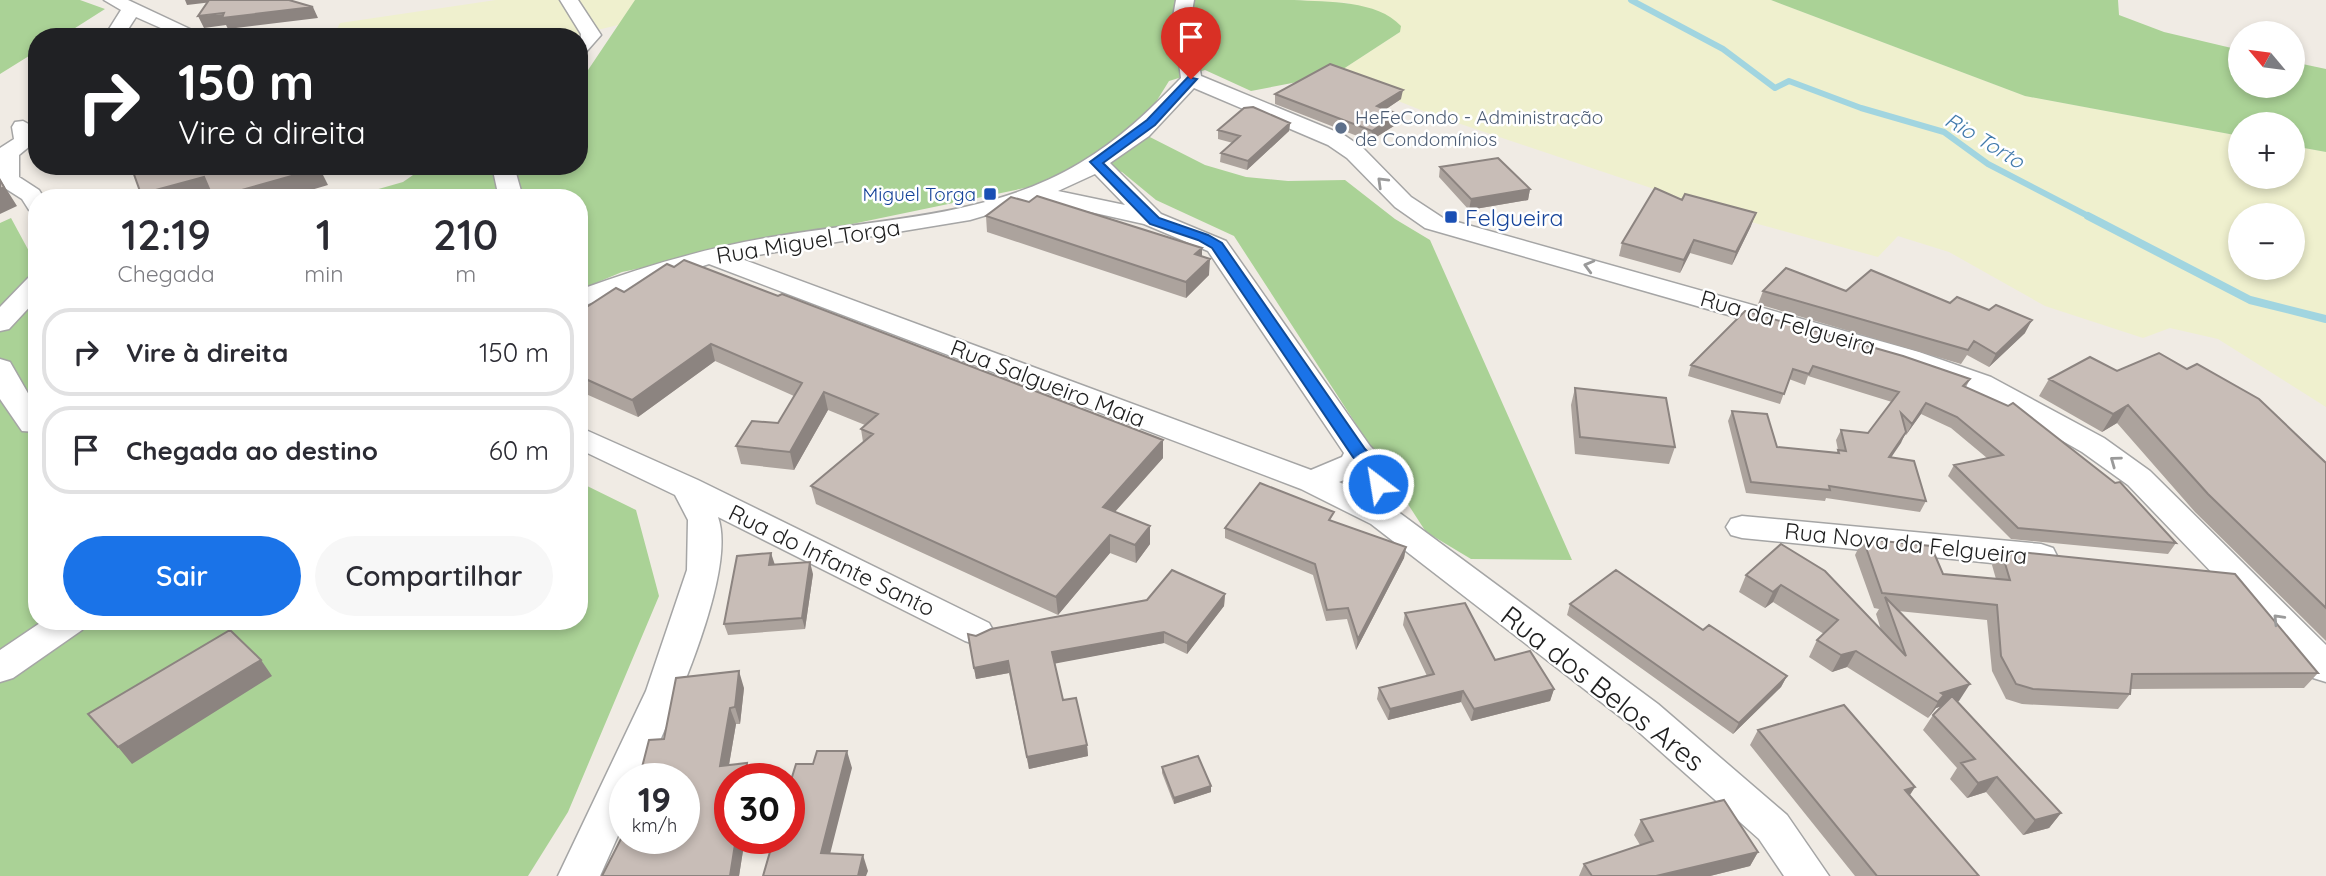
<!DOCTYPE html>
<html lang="pt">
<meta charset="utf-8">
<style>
:root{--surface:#fff;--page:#f7f7f7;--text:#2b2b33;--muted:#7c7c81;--line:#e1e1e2;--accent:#1a73e8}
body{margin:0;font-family:Quicksand,sans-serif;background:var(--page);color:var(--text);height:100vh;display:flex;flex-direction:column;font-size:26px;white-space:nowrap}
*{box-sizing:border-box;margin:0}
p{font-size:23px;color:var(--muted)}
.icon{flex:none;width:38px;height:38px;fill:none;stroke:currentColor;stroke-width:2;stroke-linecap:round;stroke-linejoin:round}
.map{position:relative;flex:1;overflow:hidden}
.details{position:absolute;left:28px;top:189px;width:560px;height:441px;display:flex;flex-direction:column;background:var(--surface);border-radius:28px;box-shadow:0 4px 10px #0003}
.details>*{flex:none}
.top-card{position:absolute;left:28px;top:28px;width:560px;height:147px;border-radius:28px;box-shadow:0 4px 10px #0003;background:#202124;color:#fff;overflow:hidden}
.needle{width:46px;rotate:299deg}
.buttons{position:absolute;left:2228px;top:21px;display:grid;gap:14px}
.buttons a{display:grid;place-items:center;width:77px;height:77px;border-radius:50%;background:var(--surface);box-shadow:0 4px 10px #0003;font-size:35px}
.speed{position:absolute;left:609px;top:763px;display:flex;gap:14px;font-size:35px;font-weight:700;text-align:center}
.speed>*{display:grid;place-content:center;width:91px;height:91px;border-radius:50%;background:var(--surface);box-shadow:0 4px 10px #0003;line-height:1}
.speed small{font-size:18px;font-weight:400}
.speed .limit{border:10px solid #d22;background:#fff;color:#111}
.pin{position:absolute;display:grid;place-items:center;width:60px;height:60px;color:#fff;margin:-72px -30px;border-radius:50% 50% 50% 0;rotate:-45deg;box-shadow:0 0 7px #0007}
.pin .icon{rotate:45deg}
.me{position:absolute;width:77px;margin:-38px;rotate:329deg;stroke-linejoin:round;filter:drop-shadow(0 0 5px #0008)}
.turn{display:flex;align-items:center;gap:24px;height:147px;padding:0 35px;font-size:32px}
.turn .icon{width:91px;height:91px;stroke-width:2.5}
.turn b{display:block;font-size:49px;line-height:60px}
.eta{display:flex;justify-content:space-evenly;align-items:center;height:119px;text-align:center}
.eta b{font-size:42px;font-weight:600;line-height:49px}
.action{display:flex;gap:14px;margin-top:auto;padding:14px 35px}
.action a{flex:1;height:80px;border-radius:42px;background:var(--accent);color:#fff;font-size:28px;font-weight:600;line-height:80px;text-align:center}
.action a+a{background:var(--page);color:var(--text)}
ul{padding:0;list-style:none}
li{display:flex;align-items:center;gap:21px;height:88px;margin:0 14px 10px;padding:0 21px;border:4px solid var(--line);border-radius:28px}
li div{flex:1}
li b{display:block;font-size:26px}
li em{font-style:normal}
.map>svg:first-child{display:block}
.farmland{fill:#eff0ce;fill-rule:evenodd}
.forest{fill:#aad296}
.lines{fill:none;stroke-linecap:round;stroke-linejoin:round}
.stream-far1{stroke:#a1d5e0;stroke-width:6}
.stream{stroke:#a1d5e0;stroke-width:8}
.minor-casing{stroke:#a5a5a5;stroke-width:3}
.minor{fill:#fff;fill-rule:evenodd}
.wall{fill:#aca39d}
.shaded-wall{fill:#8c8480}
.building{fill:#c8bdb7;stroke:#8c8480;stroke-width:2}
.oneway{stroke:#9a9a9a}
.route{fill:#1a73e8;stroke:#114b97;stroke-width:2}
.service-dot{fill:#5c6f8a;stroke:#fff;stroke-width:2.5}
.transit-dot{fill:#1a4fb4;stroke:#fff;stroke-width:2.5}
.labels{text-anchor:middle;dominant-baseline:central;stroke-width:5;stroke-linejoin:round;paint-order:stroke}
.far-service-label{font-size:19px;fill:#4e5e75;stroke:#fff;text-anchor:start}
.far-transit-label{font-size:19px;fill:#164399;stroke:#fff;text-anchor:end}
.far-water-label{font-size:21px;font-style:italic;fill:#427bac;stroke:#fff}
.transit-label{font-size:23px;fill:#164399;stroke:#fff;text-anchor:start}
.street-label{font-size:23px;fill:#1e1e1e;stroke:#fff}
.near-street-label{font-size:28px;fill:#1e1e1e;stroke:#fff}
</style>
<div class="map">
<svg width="2326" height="876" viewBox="0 0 2326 876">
<rect width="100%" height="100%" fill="#f0ebe4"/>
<path class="farmland" d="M496,0H671L639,20L568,37L334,35L340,23Z
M1294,0H1771L2025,96L2240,136V177H2292L2293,146L2326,152V407L2218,339L2170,328L2143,338L2045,306L1949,252L1904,238L1898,236L1878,257L1758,224L1428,113L1334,75L1400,32L1348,3ZM2240,215H2292V268H2240Z"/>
<path class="forest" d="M0,0H80L105,9L61,37H37V51L0,74Z
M635,0H1294C1328,2 1377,0 1401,26L1400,32L1334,75L1251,91L1205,70L1169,81L1138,131L1205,165L1246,177L1288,181L1345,180L1395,219L1430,240L1572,560L1471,559L1426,532L1234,236L1156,200L1122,172L1081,163L1044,184L622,272L579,290V198H347L403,182L426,166H579V83L586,81L584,76Z
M1771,0H2118L2119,15L2164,32L2240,50V86H2292L2293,62L2326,69V152L2293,146L2292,124H2240V136L2025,96Z
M11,218L37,266V621H579V482L636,510L659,596L568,812L528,876H0V223Z"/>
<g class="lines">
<path class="stream-far1" d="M1631,0L1723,49L1775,88L1789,81L1861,108L1944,132L1988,164L2092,218"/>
<path class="stream" d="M2088,216L2250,300L2326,319"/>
<g class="minor-casing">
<path id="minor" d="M104,0H128L207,37H181L136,17L123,37H104L121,10Z
M560,0H578L601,35L586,52L579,54L581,34Z
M1176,0H1194L1191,17L1201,76L1344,135L1363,148L1411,197L1443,218L1919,352L1991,377L2104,438L2150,471L2326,645V682L2313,678L2128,485L2082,452L1971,389L1899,364L1425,228L1395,207L1347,158L1328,145L1194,88L1149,136L1110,163L1161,214L1226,241L1370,446C1391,467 1391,482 1397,511L1658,704L1787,815L1829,876H1784L1759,839L1632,726L1371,524L1301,489L709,264L579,307V290C645,266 709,247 778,236C879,219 991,217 1080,163C1119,140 1150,110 1181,78L1173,17ZM1095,174L1125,205L1058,191ZM1037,200L1144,224L1208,251L1344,453L1342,457L1311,470L739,258L970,220ZM1359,474L1362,493L1339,482Z
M23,121L34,127L36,141L19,155V177L39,190L44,198H37V212L29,210L22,199L0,185V148L14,139L12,127L15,122Z
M492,166H514L523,198H499Z
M37,275V299L9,329L0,331V307L28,278Z
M0,359L10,362L37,409V432L22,431L0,399Z
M579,427L698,480L989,623L994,632L989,641L977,645L965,641L718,517C738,573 668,723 643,779H625V820L600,876H558L646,691L687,570L688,520L675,495L579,449Z
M1742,516L2041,544L2053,548L2057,556L2053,564L2041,568L1742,538L1731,535L1726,527L1731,519Z
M43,621H87L82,630L13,678L0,682V650Z"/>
</g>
<use href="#minor" class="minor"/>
</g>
<path class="wall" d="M1275,94L1401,99L1386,109L1398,114L1397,124L1370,141L1275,104Z
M1290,123L1289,131L1247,170L1220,162L1221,153L1233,143L1218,139V130Z
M1440,167L1530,189L1528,200L1469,210L1439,177Z
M1682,200L1751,226L1732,265L1690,253L1680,273L1619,256L1622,243Z
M1029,202L1202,248V256L1209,275L1186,298L987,232L986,216Z
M1763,291L1950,303L2025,333L1989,367L1967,355L1961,364L1758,304Z
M624,292L1163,458L1115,512L1150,544L1136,563L1110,553L1058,615L816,504L811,486L863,442L861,429L865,425L828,410L794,470L741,464L736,446L778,423L794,396L715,361L638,417L579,391V312Z
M1745,311L1970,379L1966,387L2176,543L2168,554L2011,539L1948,476L1954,465L1987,458L1951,428L1921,414L1906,435L1905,434L1891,457L1926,501L1920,512L1826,498L1825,501L1746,493L1728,421L1732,411L1777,447L1837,453L1838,450L1836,440L1841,430L1868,433L1892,402L1808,376L1805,385L1789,379L1780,404L1688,376L1691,365Z
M2117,371L2326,463V641L2195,512L2117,423L2102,432L2039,396L2049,379Z
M1575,388L1675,447L1669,464L1575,454L1571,405Z
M1333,521L1406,547L1404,558L1356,650L1347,619L1326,621L1313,575L1225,538V528Z
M1863,539L1943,574L1996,579L1992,565L2001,550L2318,673L2304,688L2130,689V694L2118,709L2022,704L2006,699L1992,671L1987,620L1898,611L1959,701L1957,702L2061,813L2049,828L2023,835L1986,792L1967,798L1950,779L1957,768L1923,730L1933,715L1941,706L1936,708L1928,718L1847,667L1832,672L1809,657L1817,640L1824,634L1773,602L1765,608L1739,592L1746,575L1825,571L1881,630L1876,614L1879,609L1874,608L1855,555Z
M775,565L813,574L805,629L728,635L724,624Z
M1225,594L1224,606L1187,654L1164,643L1054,663L1063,700L1087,745L1088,756L1029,769L1009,673L976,679L968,634L976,636Z
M1570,604L1703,630L1787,676L1781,687L1733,734L1567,615Z
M1405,613L1554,689L1550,701L1471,721L1461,702L1388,720L1377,699L1379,688L1427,676L1403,625Z
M744,688L740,724H736L729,765L747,763L753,779H730L745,838L739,876H602L625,831Z
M1758,730L1915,787L1910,795L1979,876H1855L1750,745Z
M1162,767L1211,786V792L1174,804L1162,773Z
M1641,820L1758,852L1750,866L1710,876H1579L1584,864L1640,845L1634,835Z"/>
<path class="shaded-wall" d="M185,0H220L221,1L187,5Z
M313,7L318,18L228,29L226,25L204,28L198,16Z
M1403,90L1401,99L1376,116L1377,106Z
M1398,114L1397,124L1370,141L1372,131Z
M1290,123L1289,131L1247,170L1248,161Z
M318,166H323V168L320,169L328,185L284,198H213Z
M204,177L213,195L202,198H143L141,194Z
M0,179L17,206L0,214Z
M1530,189L1528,200L1469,210L1471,199Z
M1756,213L1751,226L1732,265L1736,252Z
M1694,240L1690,253L1680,273L1684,260Z
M1202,248V263L1195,254Z
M1210,259L1209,275L1186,298V282Z
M2032,320L2025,333L1989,367L1996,354Z
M711,344L715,361L638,417L632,400Z
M824,392L828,410L794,470L790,452Z
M1926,403L1921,414L1906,435L1912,424Z
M2128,405L2117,423L2102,432L2113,414Z
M1906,432L1901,443L1884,468L1889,457Z
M1163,440V458L1103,525V507Z
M1150,526V544L1136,563L1135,545Z
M1110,535V553L1058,615L1056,597Z
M1406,547L1404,558L1356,650L1358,639Z
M771,553L775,565H769Z
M810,562L813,574L805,629L802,618Z
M1781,585L1773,602L1765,608L1773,592Z
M1225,594L1224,606L1187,654V643Z
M1164,632V643L1053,664L1052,652Z
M1856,651L1847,667L1832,672L1841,655Z
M261,660L272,676L132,764L118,747Z
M1008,661L1009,673L976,679L974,668Z
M739,671L744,688L740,724L735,707Z
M1787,676L1781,687L1733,734L1739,723Z
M1970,684L1959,701L1936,708L1928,718L1938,702L1941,693Z
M1554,689L1550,701L1471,721L1474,709Z
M1463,691L1461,702L1388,720L1390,709Z
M730,708L736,724L726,782L720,766Z
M1087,745L1088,756L1029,769L1027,757Z
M847,751L852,768L826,870L821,853Z
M747,763L753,779H745Z
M1997,777L1986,792L1967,798L1978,783Z
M1211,786V792L1174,804V798Z
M1915,787L1905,802V790Z
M2061,813L2049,828L2023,835L2035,820Z
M736,838H745L739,876H730Z
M1758,852L1750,866L1710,876H1656Z
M863,855L868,871L866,876H858Z"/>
<path class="building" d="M209,0H289L313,7L222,18L224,13L198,16Z
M1330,64L1403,90L1377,106L1398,114L1372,131L1275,94Z
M1253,107L1290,123L1248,161L1221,153L1240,136L1218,130L1244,108Z
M1498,158L1530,189L1471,199L1440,167Z
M131,166H319L320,168L213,198L204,177L141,194Z
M0,180L4,187L0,189Z
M1655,188L1682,200L1685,194L1756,213L1736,252L1694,240L1684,260L1622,243Z
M1037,196L1202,248L1195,254L1210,259L1186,282L986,216L1011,197L1029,202Z
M684,260L778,296L782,294L1163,440L1103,507L1150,526L1135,545L1110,535L1056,597L811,486L873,434L861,429L878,414L824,392L790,452L736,446L752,421L778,423L802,383L711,344L632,400L579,376V312L616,288L624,292L667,264L674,267Z
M1786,268L1846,291L1871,270L1950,303L1957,297L1989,310L1996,305L2032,320L1996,354L1974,341L1968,350L1763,291Z
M1745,311L1903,356L1970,379L1963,386L2008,406L2013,403L2115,483L2120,482L2176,543L2018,528L1954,465L2003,455L1957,417L1926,403L1912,424L1901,413L1906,432L1889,457L1914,461L1926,501L1829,486L1830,490L1751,482L1732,411L1767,414L1777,447L1839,453L1838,450L1846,451L1841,430L1868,433L1899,392L1813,366L1809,374L1793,369L1784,394L1691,365Z
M2159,353L2187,369L2197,364L2259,399L2326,463V608L2208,494L2128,405L2113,414L2049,379L2090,357L2117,371Z
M1575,388L1666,398L1675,447L1580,437Z
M1260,483L1334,512L1329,520L1406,547L1358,639L1348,608L1327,610L1315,564L1225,528Z
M1863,539L1931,546L1943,574L2010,580L2001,550L2235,574L2318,673L2132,674L2130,694L2033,689L2016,684L2001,656L1997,605L1882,593Z
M1781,544L1825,571L1906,656L1885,597L1970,684L1941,693L1944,695L1938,702L1856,651L1841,655L1817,640L1838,620L1781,585L1773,592L1746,575Z
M771,553L769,565L810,562L802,618L724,624L737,556Z
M1172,570L1225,594L1187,643L1164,632L1052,652L1063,700L1076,698L1087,745L1027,757L1008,661L974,668L968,634L976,636L991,629L1147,600Z
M1616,570L1703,630L1709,625L1787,676L1739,723L1570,604Z
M1465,603L1495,660L1530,651L1554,689L1474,709L1463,691L1390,709L1379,688L1434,674L1405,613Z
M230,630L261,660L118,747L88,714Z
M739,671L735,707L730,708L720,766L747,763L745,779H730V838H736L730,876H602L625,831V838H684V779H639L649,740L664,739L676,678Z
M1952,696L2061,813L2035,820L1997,777L1978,783L1961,763L1975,759L1933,715Z
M1844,705L1915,787L1905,790L1979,876H1877L1758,730Z
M817,751H847L821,853L863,855L858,876H763L774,838H789V787L796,764H813Z
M1198,756L1211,786L1174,798L1162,767Z
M1724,800L1758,852L1656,876H1592L1584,864L1653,841L1641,820Z"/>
<defs><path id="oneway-chevron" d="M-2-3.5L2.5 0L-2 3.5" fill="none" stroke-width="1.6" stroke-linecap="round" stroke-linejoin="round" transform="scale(1.75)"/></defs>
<g class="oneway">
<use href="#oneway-chevron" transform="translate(1382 182) rotate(-136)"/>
<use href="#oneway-chevron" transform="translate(1589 266) rotate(-165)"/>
<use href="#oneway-chevron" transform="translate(2115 461) rotate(-144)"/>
<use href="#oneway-chevron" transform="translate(2278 619) rotate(-134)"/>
</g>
<path class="route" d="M1188,77L1197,79L1155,125L1103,163L1159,218L1208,235L1222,243L1365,449L1378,463L1386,484L1384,488H1372L1365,469L1353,457L1212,248L1198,240L1150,224L1090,162L1147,120Z"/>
<circle class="service-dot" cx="1341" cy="128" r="7"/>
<g class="transit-dot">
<rect x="983" y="187" width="14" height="14" rx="3.5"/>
<rect x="1444" y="210" width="14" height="14" rx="3.5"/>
</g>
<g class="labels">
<g class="far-service-label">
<text x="1355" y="117">HeFeCondo - Administração<tspan x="1355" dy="22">de Condomínios</tspan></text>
</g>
<g class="far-transit-label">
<text x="976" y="194">Miguel Torga</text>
</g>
<g class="far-water-label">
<text transform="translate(1985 140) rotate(31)">Rio Torto</text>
</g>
<g class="transit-label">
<text x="1465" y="217">Felgueira</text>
</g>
<g class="street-label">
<text transform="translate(808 241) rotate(-9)">Rua Miguel Torga</text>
<text transform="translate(1788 322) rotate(16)">Rua da Felgueira</text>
<text transform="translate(1048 383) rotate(21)">Rua Salgueiro Maia</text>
<text transform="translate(1906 543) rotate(6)">Rua Nova da Felgueira</text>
<text transform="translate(832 560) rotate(26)">Rua do Infante Santo</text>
</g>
<g class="near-street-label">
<text transform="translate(1603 688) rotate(38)">Rua dos Belos Ares</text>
</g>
</g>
</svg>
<div class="buttons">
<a><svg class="needle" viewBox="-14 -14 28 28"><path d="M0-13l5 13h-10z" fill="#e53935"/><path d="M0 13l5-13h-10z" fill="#7c7c81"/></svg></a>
<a>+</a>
<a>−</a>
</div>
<div class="speed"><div>19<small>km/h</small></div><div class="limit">30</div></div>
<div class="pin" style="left:1191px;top:79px;background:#d93025"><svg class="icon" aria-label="arrive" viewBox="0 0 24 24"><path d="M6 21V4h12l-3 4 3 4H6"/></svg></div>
<svg class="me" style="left:1378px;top:484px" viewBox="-20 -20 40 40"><circle r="17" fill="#1a73e8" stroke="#fff" stroke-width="3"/><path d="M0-11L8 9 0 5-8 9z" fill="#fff"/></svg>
<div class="top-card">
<div class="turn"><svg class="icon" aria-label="right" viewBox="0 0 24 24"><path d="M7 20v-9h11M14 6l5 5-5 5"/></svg><div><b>150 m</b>Vire à direita</div></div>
</div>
<section class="details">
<div class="eta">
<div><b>12:19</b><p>Chegada</p></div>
<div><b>1</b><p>min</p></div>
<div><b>210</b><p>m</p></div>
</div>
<ul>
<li><svg class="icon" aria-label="right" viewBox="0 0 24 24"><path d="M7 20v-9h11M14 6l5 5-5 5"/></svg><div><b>Vire à direita</b></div><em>150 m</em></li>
<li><svg class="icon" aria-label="arrive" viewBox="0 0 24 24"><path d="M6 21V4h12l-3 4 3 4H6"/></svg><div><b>Chegada ao destino</b></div><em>60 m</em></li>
</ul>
<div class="action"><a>Sair</a><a>Compartilhar</a></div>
</section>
</div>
